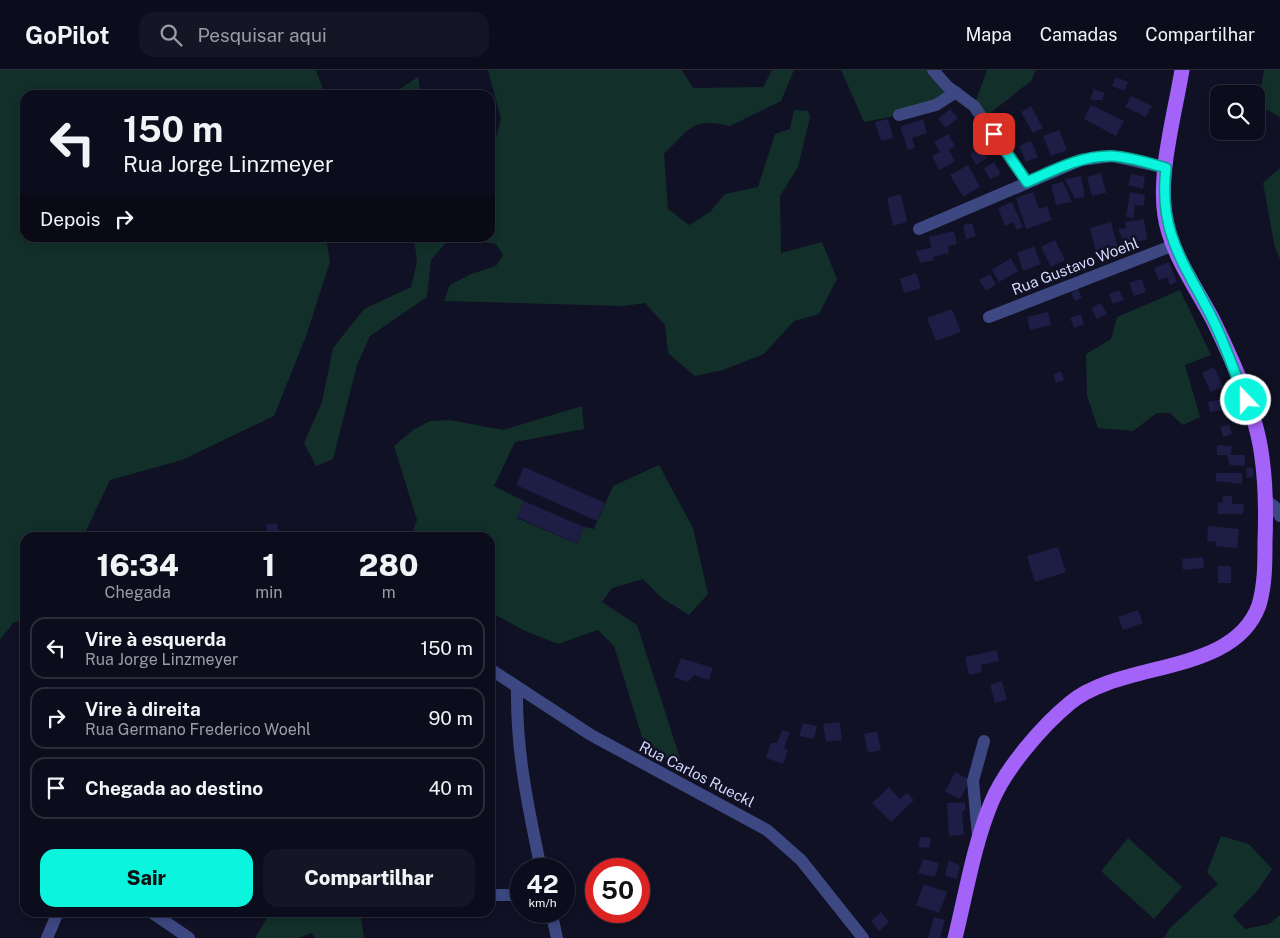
<!DOCTYPE html>
<html lang="pt">
<meta charset="utf-8">
<style>
:root{--surface:#0c0d1c;--page:#151625;--text:#f1f3f6;--muted:#9a9ca3;--line:#2c2d3b;--accent:#0bf4de}
body{margin:0;font-family:"Public Sans",sans-serif;background:var(--page);color:var(--text);height:100vh;display:flex;flex-direction:column;font-size:19px;white-space:nowrap}
*{box-sizing:border-box;margin:0}
p{font-size:16px;color:var(--muted)}
.icon{flex:none;width:28px;height:28px;fill:none;stroke:currentColor;stroke-width:2;stroke-linecap:round;stroke-linejoin:round}
.map{position:relative;flex:1;overflow:hidden}
.drawer{position:absolute;left:20px;top:462px;width:475px;height:385px;display:flex;flex-direction:column;background:var(--surface);border-radius:15px;box-shadow:0 2px 8px #0003,0 0 0 1px var(--line)}
.drawer>*{flex:none}
.hud{position:absolute;left:20px;top:20px;width:475px;height:152px;border-radius:15px;box-shadow:0 2px 8px #0003,0 0 0 1px var(--line);background:#0c0d1c;color:var(--text);overflow:hidden}
.tools{position:absolute;left:1210px;top:15px;display:grid;gap:10px}
.tools a{display:grid;place-items:center;width:55px;height:55px;border-radius:10px;background:var(--surface);box-shadow:0 2px 8px #0003,0 0 0 1px var(--line);font-size:25px}
.speed{position:absolute;left:510px;top:788px;display:flex;gap:10px;font-size:25px;font-weight:700;text-align:center}
.speed>*{display:grid;place-content:center;width:65px;height:65px;border-radius:50%;background:var(--surface);box-shadow:0 2px 8px #0003,0 0 0 1px var(--line);line-height:1}
.speed small{font-size:12px;font-weight:400}
.speed .limit{border:8px solid #d22;background:#fff;color:#111}
.pin{position:absolute;display:grid;place-items:center;width:42px;height:42px;color:#fff;margin:-21px;border-radius:10px;box-shadow:0 2px 8px #0006}
.me{position:absolute;width:55px;margin:-28px;rotate:338deg;stroke-linejoin:round;filter:drop-shadow(0 0 4px #0008)}
.turn{display:flex;align-items:center;gap:18px;height:105px;padding:0 20px;font-size:22px}
.turn .icon{width:65px;height:65px;stroke-width:2.5}
.turn b{display:block;font-size:35px;line-height:42px}
.then{display:flex;align-items:center;height:48px;padding:0 20px;background:#0003;gap:10px;font-size:19px}
.eta{display:flex;justify-content:space-evenly;align-items:center;height:85px;text-align:center}
.eta b{font-size:30px;font-weight:800;line-height:35px}
.primary-button{display:flex;gap:10px;margin-top:auto;padding:10px 20px}
.primary-button a{flex:1;height:58px;border-radius:15px;background:var(--accent);color:#111;font-size:20px;font-weight:800;line-height:58px;text-align:center}
.primary-button a+a{background:var(--page);color:var(--text)}
ul{padding:0;list-style:none}
li{display:flex;align-items:center;gap:15px;height:62px;margin:0 10px 8px;padding:0 10px;border:2px solid var(--line);border-radius:15px}
li div{flex:1}
li b{display:block;font-size:19px}
li em{font-style:normal}
header{display:flex;align-items:center;gap:30px;box-sizing:border-box;height:70px;padding:0 25px;background:var(--surface);border-bottom:1px solid var(--line)}
header strong{font-size:24px}
nav{display:flex;gap:28px;margin-inline-start:auto;font-size:18px}
.search{width:350px;height:45px;background:var(--page);display:flex;align-items:center;gap:12px;box-sizing:border-box;padding:0 18px;border-radius:15px;color:var(--muted);font-size:19px}
.map>svg:first-child{display:block}
.green{fill:#132f29}
.building{fill:#1d1d45}
.lines{fill:none;stroke-linecap:round;stroke-linejoin:round}
.minor{stroke:#3d4882;stroke-width:12}
.major{stroke:#a362f8;stroke-width:15}
.route-casing{stroke:#079f90;stroke-width:12}
.route{stroke:#0bf4de;stroke-width:9}
.labels{text-anchor:middle;dominant-baseline:central;stroke-width:5;stroke-linejoin:round;paint-order:stroke}
.street-label{font-size:15px;fill:#d6d9fd;stroke:#101125}
</style>
<header>
<strong>GoPilot</strong>
<div class="search"><svg class="icon" aria-label="search" viewBox="0 0 24 24"><circle cx="10" cy="10" r="6"/><path d="M15 15l6 6"/></svg>Pesquisar aqui</div>
<nav><a>Mapa</a><a>Camadas</a><a>Compartilhar</a></nav>
</header>
<div class="map">
<svg width="1280" height="868" viewBox="0 0 1280 868">
<rect width="100%" height="100%" fill="#101125"/>
<path class="green" d="M0,0H316L322,16L321,25H25V168H326L330,192L306,266L274,346L182,390L110,410L83,467L25,468V549L13,553L0,570Z
M488,0H682L693,18L763,17L772,0H794L781,31L730,56C692,47 690,59 664,84L668,139L689,155L710,142L725,124L758,117L775,64L790,59L794,40L808,41L810,47L798,97L780,126L781,183L822,172L837,209L819,244L794,251L764,284L723,300L695,306L668,283L665,255L645,233L623,236L444,231L450,215L471,204L496,196L503,185L496,174L455,168H490V82H492L501,49Z
M841,0H933L956,22L904,44L864,52Z
M987,0H1036L1031,11L984,48L974,36Z
M1264,0H1280V47L1258,35Z
M418,7L421,25H391Z
M1280,98V189L1275,178L1263,113Z
M414,168H450L431,190L427,227L370,266L357,295L333,389L316,396L304,373L322,332L333,278L364,239L411,217L417,192Z
M1180,220L1211,285L1185,295L1200,347L1183,355L1170,343H1157L1133,361L1098,358L1087,326L1086,284L1111,269L1117,247Z
M582,336L584,359L515,372L494,416L524,431L517,448L577,474L584,457L594,459L613,416L659,395L693,458L708,524L689,545L662,528L643,509L612,518L602,532L637,555L682,694L646,680L614,576L598,560L558,574L525,561L490,542V468L411,467L417,450L394,376L413,360L430,351L450,350L503,360Z
M1221,766L1249,774L1272,799L1258,820L1233,846L1245,859L1269,854L1280,845V868H1164L1170,858L1218,814L1207,802Z
M1128,768L1182,817L1154,849L1101,801Z
M270,843H360L364,868H316L311,863L299,868H255Z"/>
<path class="building" d="M1116,7L1128,12L1124,21L1112,16Z
M1094,19L1105,23L1102,30H1090Z
M1131,26L1152,36L1146,47L1125,37Z
M1091,35L1124,51L1116,66L1084,49Z
M1031,36L1043,58L1033,63L1021,42Z
M950,39L958,48L946,58L938,49Z
M888,49L893,68L881,71L875,52Z
M923,49L927,63L912,68L915,78L908,80L900,57Z
M1059,60L1067,80L1051,86L1043,66Z
M948,64L955,76L949,80L955,91L939,100L932,86L940,82L934,72Z
M1031,71L1038,87L1026,92L1019,76Z
M981,78L987,88L976,95L970,84Z
M994,92L1001,104L990,109L984,98Z
M968,95L980,117L963,127L950,105Z
M1101,103L1106,123L1092,126L1087,107Z
M1131,104L1145,107L1143,119L1128,115Z
M1081,106L1085,127L1075,129L1065,109Z
M1063,112L1072,132L1056,135L1051,115Z
M1033,122L1039,139L1047,136L1052,150L1026,159L1016,128Z
M1130,122L1145,125L1144,136L1135,135L1133,148L1126,147Z
M901,124L907,152L893,156L887,128Z
M1012,132L1023,157L1017,160L1013,152L1005,156L998,138Z
M1144,149L1147,170L1124,173L1118,159L1126,158L1125,152Z
M1111,152L1118,178L1096,183L1090,158Z
M972,153L976,166L966,169L963,155Z
M954,161L957,174L948,176L949,183L933,187L934,190L921,193L915,181L931,178L929,167Z
M1055,170L1065,190L1051,197L1041,177Z
M1034,176L1041,194L1023,201L1017,183Z
M1011,188L1018,201L999,212L992,200Z
M1169,192L1177,212L1170,215L1167,207L1159,210L1154,198Z
M916,203L921,218L904,223L900,209Z
M990,204L996,214L986,221L979,210Z
M1142,209L1146,222L1134,226L1129,213Z
M1078,219L1082,228L1075,231L1071,223Z
M1119,220L1124,230L1113,234L1109,224Z
M1101,233L1107,244L1097,249L1091,238Z
M952,239L961,262L936,271L927,248Z
M1048,242L1051,255L1030,260L1027,247Z
M1081,244L1084,254L1074,258L1070,248Z
M1214,297L1223,317L1211,322L1202,303Z
M1061,301L1064,310L1056,313L1053,305Z
M1223,329L1225,340L1210,342L1208,332Z
M1229,354L1232,364L1223,367L1220,357Z
M1217,375L1232,376L1231,385H1245V396L1230,395L1227,385H1217Z
M524,397L605,433L597,451L516,415Z
M1253,397L1254,407L1247,408L1246,398Z
M1216,403H1242V414L1216,411Z
M1223,426H1232V434H1244L1243,444H1218V432L1222,433Z
M524,431L584,457L577,474L517,447Z
M277,453L280,468H269L266,455Z
M1208,456L1239,459L1237,478L1215,476L1216,472L1207,471Z
M1058,477L1066,502L1035,512L1027,486Z
M1203,487L1204,498L1183,500L1182,489Z
M1218,496H1231V513H1218Z
M1138,540L1143,553L1123,560L1118,547Z
M997,580L999,591L981,595L982,602L969,605L965,587Z
M681,588L713,598L709,610L694,605L688,612L674,607Z
M1002,611L1007,630L995,633L990,615Z
M840,652L842,670L826,672L823,654Z
M803,653L817,656L814,669L799,666Z
M782,660L790,662L784,678L788,680L783,694L766,688L771,673H777Z
M877,661L881,680L868,683L864,664Z
M955,702L970,710L960,729L945,722Z
M889,717L900,729L907,723L914,730L891,752L872,733Z
M965,732V740L962,742L964,765L949,766L947,733Z
M920,767L931,768L929,778L918,777Z
M923,789L939,793L935,807L918,803Z
M949,790L960,796L957,809L945,806Z
M924,814L947,822L939,843L916,835Z
M881,842L889,852L879,861L871,851Z
M934,847L945,850L940,868H928Z"/>
<g class="lines">
<path class="minor" d="M933,0L947,16L974,36L1027,112
M899,45L936,35L956,22
M919,159L1081,90L1112,86L1166,98
M989,247L1174,175
M1265,430L1275,437L1280,446
M490,599L591,665L767,760L801,790L863,868
M517,617C516,682 528,736 541,799
M978,767L973,711L984,671
M490,825H521
M551,841L557,868
M151,842L189,868
M47,868L58,842"/>
<path class="major" d="M955,868C966,824 974,773 992,731C1006,698 1042,656 1070,633C1122,590 1234,606 1259,535C1265,515 1265,493 1265,472C1266,445 1266,416 1262,388C1257,344 1233,291 1213,250C1196,217 1171,184 1165,146C1158,103 1175,43 1182,0"/>
</g>
<g class="lines">
<g class="route-casing">
<path id="route" d="M994,64L1027,112C1054,100 1082,85 1112,86C1130,87 1149,93 1166,98C1158,165 1186,195 1214,252C1226,277 1235,304 1246,330"/>
</g>
<use href="#route" class="route"/>
</g>
<g class="labels">
<g class="street-label">
<text transform="translate(1075 196) rotate(-21)">Rua Gustavo Woehl</text>
<text transform="translate(697 704) rotate(27)">Rua Carlos Rueckl</text>
</g>
</g>
</svg>
<div class="tools">
<a><svg class="icon" aria-label="search" viewBox="0 0 24 24"><circle cx="10" cy="10" r="6"/><path d="M15 15l6 6"/></svg></a>
</div>
<div class="speed"><div>42<small>km/h</small></div><div class="limit">50</div></div>
<div class="pin" style="left:994px;top:64px;background:#d93025"><svg class="icon" aria-label="arrive" viewBox="0 0 24 24"><path d="M6 21V4h12l-3 4 3 4H6"/></svg></div>
<svg class="me" style="left:1246px;top:330px" viewBox="-20 -20 40 40"><circle r="17" fill="#0bf4de" stroke="#fff" stroke-width="3"/><path d="M0-11L8 9 0 5-8 9z" fill="#fff"/></svg>
<div class="hud">
<div class="turn"><svg class="icon" aria-label="left" viewBox="0 0 24 24"><path d="M17 20v-9H6M10 6l-5 5 5 5"/></svg><div><b>150 m</b>Rua Jorge Linzmeyer</div></div>
<div class="then">Depois<svg class="icon" aria-label="right" viewBox="0 0 24 24"><path d="M7 20v-9h11M14 6l5 5-5 5"/></svg></div>
</div>
<section class="drawer">
<div class="eta">
<div><b>16:34</b><p>Chegada</p></div>
<div><b>1</b><p>min</p></div>
<div><b>280</b><p>m</p></div>
</div>
<ul>
<li><svg class="icon" aria-label="left" viewBox="0 0 24 24"><path d="M17 20v-9H6M10 6l-5 5 5 5"/></svg><div><b>Vire à esquerda</b><p>Rua Jorge Linzmeyer</p></div><em>150 m</em></li>
<li><svg class="icon" aria-label="right" viewBox="0 0 24 24"><path d="M7 20v-9h11M14 6l5 5-5 5"/></svg><div><b>Vire à direita</b><p>Rua Germano Frederico Woehl</p></div><em>90 m</em></li>
<li><svg class="icon" aria-label="arrive" viewBox="0 0 24 24"><path d="M6 21V4h12l-3 4 3 4H6"/></svg><div><b>Chegada ao destino</b></div><em>40 m</em></li>
</ul>
<div class="primary-button"><a>Sair</a><a>Compartilhar</a></div>
</section>
</div>
